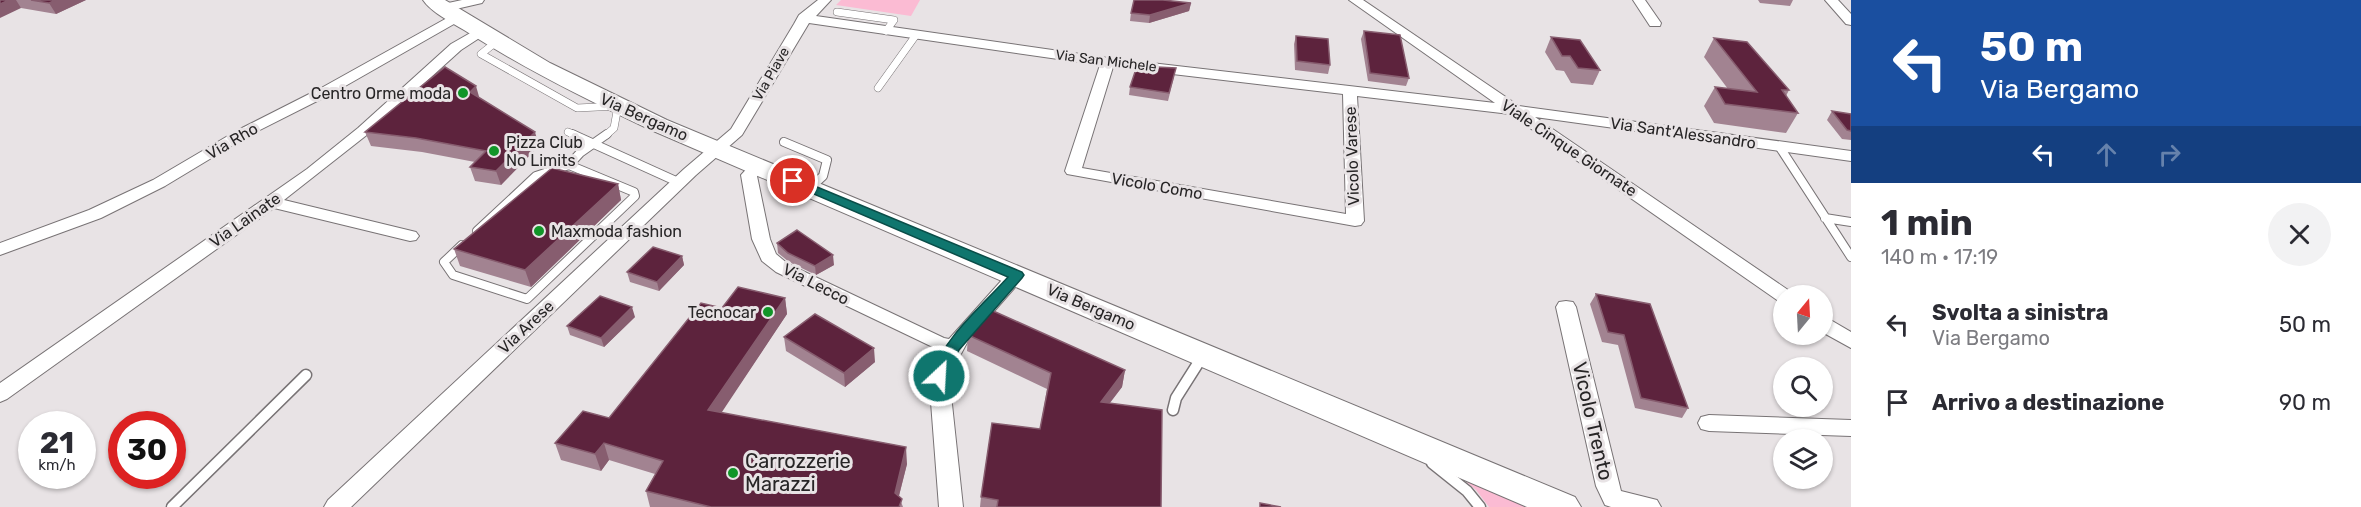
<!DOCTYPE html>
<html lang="it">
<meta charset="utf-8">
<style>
:root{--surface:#fff;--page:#f2f2f3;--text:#2b2b33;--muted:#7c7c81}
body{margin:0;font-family:Rubik,sans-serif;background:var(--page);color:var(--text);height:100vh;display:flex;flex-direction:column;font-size:22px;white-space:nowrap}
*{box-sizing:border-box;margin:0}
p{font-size:20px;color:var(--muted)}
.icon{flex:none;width:33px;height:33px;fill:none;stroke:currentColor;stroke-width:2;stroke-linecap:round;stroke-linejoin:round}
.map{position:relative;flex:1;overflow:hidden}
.sheet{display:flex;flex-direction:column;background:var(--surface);width:510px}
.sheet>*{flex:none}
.banner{background:#1a4fa0;color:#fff;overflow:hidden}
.needle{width:39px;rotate:18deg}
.controls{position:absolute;left:1773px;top:285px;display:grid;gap:12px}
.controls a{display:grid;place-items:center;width:60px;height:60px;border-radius:50%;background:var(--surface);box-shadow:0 2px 4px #0004;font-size:30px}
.speed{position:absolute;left:18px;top:411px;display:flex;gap:12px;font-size:30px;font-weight:700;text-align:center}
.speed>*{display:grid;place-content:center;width:78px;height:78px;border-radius:50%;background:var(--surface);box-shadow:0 2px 4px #0004;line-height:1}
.speed small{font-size:15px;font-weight:400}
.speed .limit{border:9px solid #d22;background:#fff;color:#111}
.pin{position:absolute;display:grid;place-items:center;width:51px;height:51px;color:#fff;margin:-26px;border:3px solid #fff;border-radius:50%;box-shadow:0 2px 6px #0007}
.me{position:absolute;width:66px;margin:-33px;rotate:25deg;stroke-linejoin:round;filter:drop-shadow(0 0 4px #0008)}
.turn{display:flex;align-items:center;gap:21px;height:126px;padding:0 30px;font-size:27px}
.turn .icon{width:78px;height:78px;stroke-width:2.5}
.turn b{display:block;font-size:42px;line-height:51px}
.lanes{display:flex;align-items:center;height:57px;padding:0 30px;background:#0003;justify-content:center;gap:30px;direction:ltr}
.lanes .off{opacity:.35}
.round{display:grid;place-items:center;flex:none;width:63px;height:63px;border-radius:32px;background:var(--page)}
.summary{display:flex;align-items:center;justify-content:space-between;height:102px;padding:0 30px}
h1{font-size:36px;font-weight:700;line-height:45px}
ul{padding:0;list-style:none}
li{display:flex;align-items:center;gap:18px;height:78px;padding:0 30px}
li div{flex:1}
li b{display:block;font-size:22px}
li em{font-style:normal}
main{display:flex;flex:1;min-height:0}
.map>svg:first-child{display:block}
.green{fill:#fbbbd3}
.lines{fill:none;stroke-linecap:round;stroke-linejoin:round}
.lane-far2-casing{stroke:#787375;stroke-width:8}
.lane-far1-casing{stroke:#787375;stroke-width:10}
.lane-casing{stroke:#787375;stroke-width:13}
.street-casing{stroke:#787375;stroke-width:2}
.primary-casing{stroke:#787375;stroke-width:2}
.lane-far2{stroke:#fff;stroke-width:7}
.lane-far1{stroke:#fff;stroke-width:8}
.lane{stroke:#fff;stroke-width:10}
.street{fill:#fff;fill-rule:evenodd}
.primary{fill:#fff;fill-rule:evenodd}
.wall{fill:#a28391}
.shaded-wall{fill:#875d6f}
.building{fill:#5d233d;stroke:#875d6f;stroke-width:1.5}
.route{fill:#0f766e;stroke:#0a4d48;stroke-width:1.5}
.poi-dot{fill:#119528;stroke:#e8e3e5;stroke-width:2}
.labels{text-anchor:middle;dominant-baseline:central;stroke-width:6;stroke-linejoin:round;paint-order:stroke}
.far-street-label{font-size:14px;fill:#272526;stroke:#e8e3e5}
.poi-label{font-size:16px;fill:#272526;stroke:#e8e3e5;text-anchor:end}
.street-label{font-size:16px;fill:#272526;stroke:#e8e3e5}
.near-street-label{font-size:20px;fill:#272526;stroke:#e8e3e5}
.near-poi-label{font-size:20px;fill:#272526;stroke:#e8e3e5;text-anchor:start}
</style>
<main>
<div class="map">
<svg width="1851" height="507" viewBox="0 0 1851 507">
<rect width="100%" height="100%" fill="#e8e3e5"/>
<path class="green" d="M841,0H920L911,16L836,5Z
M1456,473L1537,507H1489L1476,490Z"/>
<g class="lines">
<g class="lane-far2-casing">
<path id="lane-far2" d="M837,12L894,20L886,31
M496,42L481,54L577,108L618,106L614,128L606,135
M878,88L916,35
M568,132L575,135"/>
</g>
<g class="lane-far1-casing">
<path id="lane-far1" d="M572,134L678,182
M784,142L827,160L823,176L810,188
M1779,146L1851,257
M1825,218L1851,222
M477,231L536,176L569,165L580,153L607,134
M462,245L444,262L453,275L527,299L635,196L634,192L569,165"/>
</g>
<g class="lane-casing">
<path id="lane" d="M1173,410L1176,398L1202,357
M1432,463L1467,491L1480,507
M172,507L306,375"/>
</g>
<g class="street-casing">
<path id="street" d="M462,0H484L482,3L443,12L437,8L439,5Z
M818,0H831L816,16L1108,58L1495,103L1349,0H1363L1519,106L1851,151V161L1535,117L1791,292L1793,296H1784V302L1777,300L1510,114L1357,96L1364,221L1361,225L1355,226L1067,174L1065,171L1100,65L809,23L742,135L696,175L351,507H324L328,500L684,169L731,129L794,24L799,15ZM1113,67L1343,94L1346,214L1082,168Z
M1633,0H1645L1661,23L1660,26H1650Z
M1825,0H1838L1851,14V25L1846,24Z
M456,13L462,17L461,20L333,93L248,136L165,186L101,218L0,255V243L89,210L153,180L238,130L323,87Z
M479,28L486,32L484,35L461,50L368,134L284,200L416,232L419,236L416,240L410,241L274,208L7,399L0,402V383L307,169L358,128L451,44Z
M758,161L766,166L757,176L770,239L776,254L788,264L944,338L949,339L1010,271H1024L1026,275L968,341L949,376L963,507H939L929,376L941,351L776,272L762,261L752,239L741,175L752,163Z
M1566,301L1573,302L1576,307L1621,491L1657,500L1661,507H1611L1605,505L1596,486L1556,307L1559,302Z
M1822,315L1851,332V348L1822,332Z
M1709,415L1851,420V436L1709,431L1701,429L1698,423L1701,417Z"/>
</g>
<g class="primary-casing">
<path id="primary" d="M423,0H445L550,63L667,120L1575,497L1581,507H1527L651,130C587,100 523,68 464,30C451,22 431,12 423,0Z"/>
</g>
<use href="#lane-far2" class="lane-far2"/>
<use href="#lane-far1" class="lane-far1"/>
<use href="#lane" class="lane"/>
<use href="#street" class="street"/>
<use href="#primary" class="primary"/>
</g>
<path class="wall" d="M0,0H86L56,14L21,8Z
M1758,0H1793L1790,6L1760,3Z
M1191,3L1189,11L1149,23L1130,21L1131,13Z
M1364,31L1409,78L1406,86L1368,81L1361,39Z
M1296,36L1330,65L1328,74L1295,70L1294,44Z
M1551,37L1600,70L1593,85L1571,83L1564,71L1556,70L1545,52Z
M1714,38L1789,90L1786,96L1798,113L1786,133L1714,123L1704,106L1715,87L1728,89L1704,57Z
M1174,77L1168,101L1129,95L1130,87Z
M479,98L539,146L501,185L475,181L470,167L475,162L422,152L371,146L365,132Z
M1832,111L1851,114V140L1842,139L1827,120Z
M618,184L621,200L531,287L460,266L454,249Z
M777,243L834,265L816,275L789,262L778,253Z
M682,256L684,265L659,291L630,282L627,272Z
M1596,294L1688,408L1682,418L1635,408L1618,345L1602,342L1590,304Z
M785,298L787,314L721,412L907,464L899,496L903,507H650L646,491L655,474L609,460L601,471L561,460L555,443L609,418L722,308Z
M635,317L604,347L570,335L567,326Z
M968,335L1125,370L1122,387L1110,403L1161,507H980L981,497L1040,429L1047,389L967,351Z
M784,337L875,362L845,387L786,351Z"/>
<path class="shaded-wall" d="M9,0H16L21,8L0,18V4Z
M56,0H86L56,14L49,3Z
M1191,3L1189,11L1149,23L1150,15Z
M476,86L480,100L470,92Z
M535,132L539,146L501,185L496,171Z
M618,184L621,200L531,287L525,270Z
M833,255L834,265L816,275L815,266Z
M682,256L684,265L659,291L657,282Z
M785,298L787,314L712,427L708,410Z
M632,307L635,317L604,347L601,338Z
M874,348L875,362L845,387L844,373Z
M1125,370L1122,387L1098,418L1101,402Z
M604,443L609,460L601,471L595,454Z
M906,447L907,464L896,507L895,493Z"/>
<path class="building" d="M0,0H9L0,4Z
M31,0H56L49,3Z
M1134,0H1163L1191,3L1150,15L1131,13Z
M1364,31L1400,35L1409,78L1370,73Z
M1296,36L1328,39L1330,65L1297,61Z
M1551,37L1580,40L1600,70L1578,68L1570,56H1562Z
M1714,38L1747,42L1789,90H1782L1798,113L1725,104L1715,87L1757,92Z
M1137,66L1176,68L1169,93L1130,87Z
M445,67L476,86L470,92L535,132L496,171L470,167L486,151L416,138L365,132Z
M1832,111L1851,114V131L1847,130Z
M552,168L618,184L525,270L454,249Z
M797,230L833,255L815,266L788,253L777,243Z
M653,247L682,256L657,282L627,272Z
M738,287L785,298L708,410L906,447L895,493L902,499L899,507H711L646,491L663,461L604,443L595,454L555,443L583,411L609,418L701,303L722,308Z
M1596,294L1650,304L1688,408L1641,398L1624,335L1608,332Z
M600,296L632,307L601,338L567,326Z
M991,310L1125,370L1101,402L1162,410L1161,507H997L998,500L981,497L992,423L1040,429L1051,373L968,335Z
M815,314L874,348L844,373L784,337Z
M1260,503L1281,507H1260Z"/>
<path class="route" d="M793,177L1022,272L1024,275L1022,278L959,350L945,380H933L931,376C944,337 981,307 1008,277L788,183L787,181Z"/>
<g class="poi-dot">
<circle cx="463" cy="93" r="6"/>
<circle cx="494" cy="151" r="6"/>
<circle cx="539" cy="231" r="6"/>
<circle cx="768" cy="312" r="6"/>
<circle cx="733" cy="473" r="6"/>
</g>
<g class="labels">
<g class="far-street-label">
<text transform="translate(1106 61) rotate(7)">Via San Michele</text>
<text transform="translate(771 74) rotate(-60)">Via Piave</text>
</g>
<g class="poi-label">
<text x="451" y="93">Centro Orme moda</text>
<text x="506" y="142" text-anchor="start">Pizza Club<tspan x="506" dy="18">No Limits</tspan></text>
<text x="551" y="231" text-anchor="start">Maxmoda fashion</text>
<text x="756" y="312">Tecnocar</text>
</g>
<g class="street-label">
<text transform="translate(644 117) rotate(24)">Via Bergamo</text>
<text transform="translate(1683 133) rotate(8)">Via Sant'Alessandro</text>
<text transform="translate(232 141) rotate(-30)">Via Rho</text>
<text transform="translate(1569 148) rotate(34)">Viale Cinque Giornate</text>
<text transform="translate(1352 156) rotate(-92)">Vicolo Varese</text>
<text transform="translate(1157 186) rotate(10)">Vicolo Como</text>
<text transform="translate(245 220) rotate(-35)">Via Lainate</text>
<text transform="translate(816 284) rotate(27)">Via Lecco</text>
<text transform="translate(1091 307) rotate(23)">Via Bergamo</text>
<text transform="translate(526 327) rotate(-43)">Via Arese</text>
</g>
<g class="near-street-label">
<text transform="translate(1593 421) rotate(77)">Vicolo Trento</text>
</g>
<g class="near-poi-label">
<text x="745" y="461">Carrozzerie<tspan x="745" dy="23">Marazzi</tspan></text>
</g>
</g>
</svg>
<div class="controls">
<a><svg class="needle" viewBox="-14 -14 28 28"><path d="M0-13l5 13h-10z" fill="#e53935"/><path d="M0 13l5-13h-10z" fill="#7c7c81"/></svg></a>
<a><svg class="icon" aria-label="search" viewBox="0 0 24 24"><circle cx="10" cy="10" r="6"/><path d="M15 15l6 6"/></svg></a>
<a><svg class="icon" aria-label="layers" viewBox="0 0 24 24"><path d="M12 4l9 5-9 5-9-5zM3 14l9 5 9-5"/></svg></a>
</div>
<div class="speed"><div>21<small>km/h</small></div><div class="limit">30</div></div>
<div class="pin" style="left:793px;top:181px;background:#d93025"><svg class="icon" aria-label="arrive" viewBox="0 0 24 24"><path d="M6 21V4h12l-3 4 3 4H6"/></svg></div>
<svg class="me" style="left:939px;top:376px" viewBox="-20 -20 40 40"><circle r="17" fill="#0f766e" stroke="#fff" stroke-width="3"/><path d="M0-11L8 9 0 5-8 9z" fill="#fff"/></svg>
</div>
<section class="sheet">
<div class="banner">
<div class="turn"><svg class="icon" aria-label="left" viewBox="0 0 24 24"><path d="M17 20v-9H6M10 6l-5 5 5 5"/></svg><div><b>50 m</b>Via Bergamo</div></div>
<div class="lanes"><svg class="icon" aria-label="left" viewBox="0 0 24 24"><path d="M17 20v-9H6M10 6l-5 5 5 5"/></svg><svg class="icon off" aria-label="ahead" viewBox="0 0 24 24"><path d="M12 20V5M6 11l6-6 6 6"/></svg><svg class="icon off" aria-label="right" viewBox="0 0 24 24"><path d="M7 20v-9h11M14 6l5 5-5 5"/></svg></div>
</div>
<div class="summary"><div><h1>1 min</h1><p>140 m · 17:19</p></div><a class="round"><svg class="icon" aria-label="close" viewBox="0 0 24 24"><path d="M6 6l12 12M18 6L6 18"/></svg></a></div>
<ul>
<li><svg class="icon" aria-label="left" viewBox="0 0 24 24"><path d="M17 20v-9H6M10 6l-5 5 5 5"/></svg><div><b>Svolta a sinistra</b><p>Via Bergamo</p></div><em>50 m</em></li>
<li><svg class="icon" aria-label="arrive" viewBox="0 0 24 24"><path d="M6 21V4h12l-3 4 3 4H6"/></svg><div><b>Arrivo a destinazione</b></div><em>90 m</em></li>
</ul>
</section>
</main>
